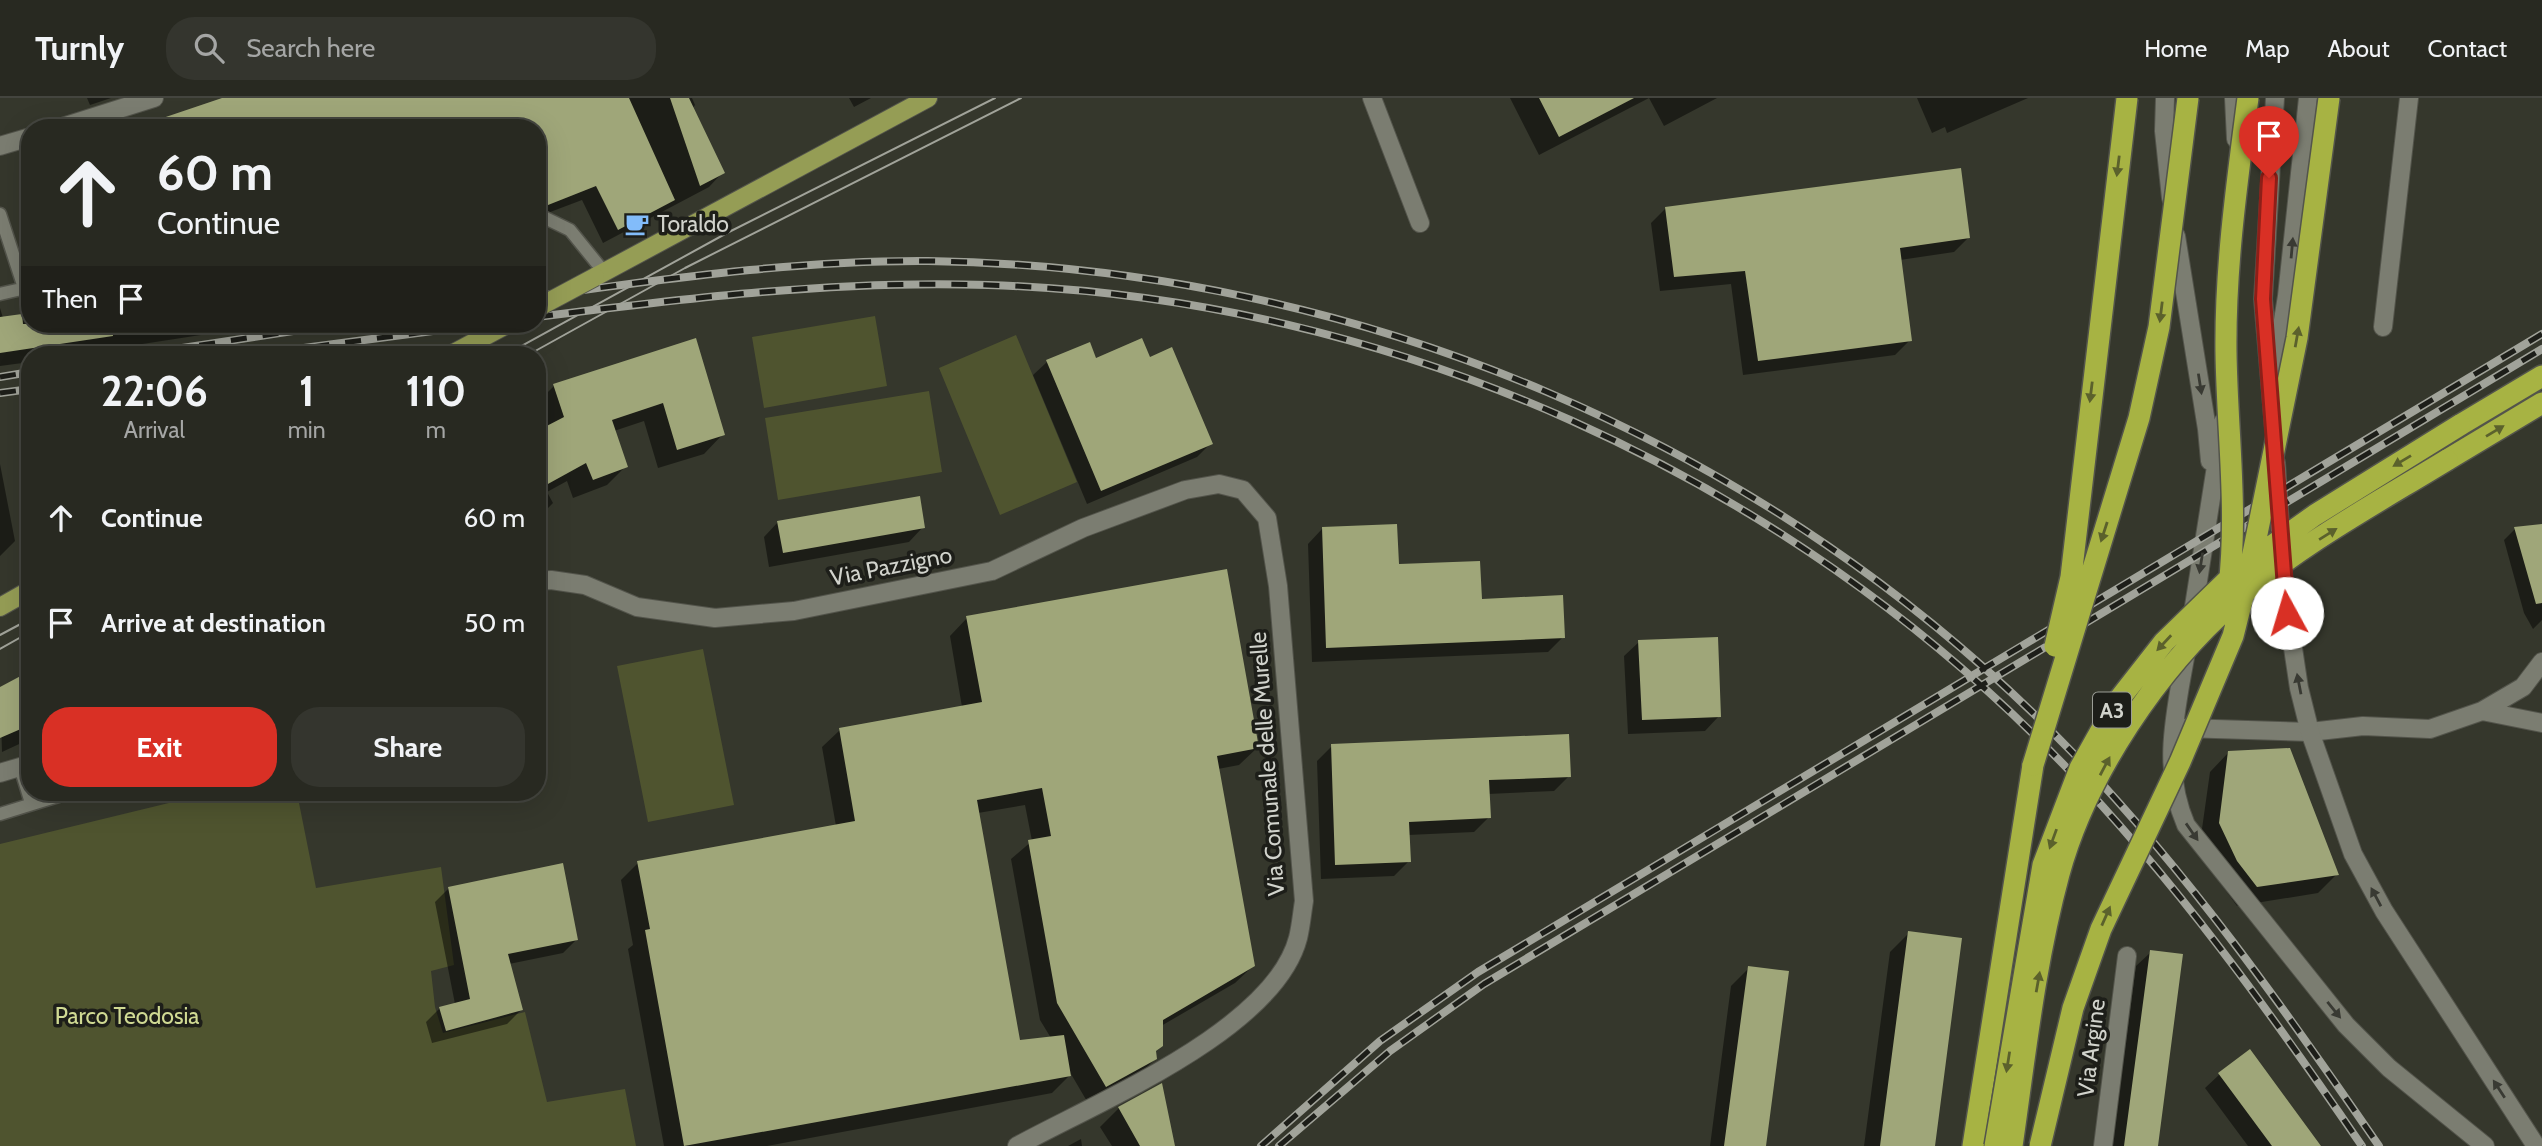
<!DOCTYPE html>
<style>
:root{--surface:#282921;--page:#34352e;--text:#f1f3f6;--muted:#a5a6a5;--line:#44453f;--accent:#d93025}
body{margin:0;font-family:Cabin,sans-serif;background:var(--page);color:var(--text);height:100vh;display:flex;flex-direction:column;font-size:26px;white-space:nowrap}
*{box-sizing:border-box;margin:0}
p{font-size:23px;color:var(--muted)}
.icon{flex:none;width:38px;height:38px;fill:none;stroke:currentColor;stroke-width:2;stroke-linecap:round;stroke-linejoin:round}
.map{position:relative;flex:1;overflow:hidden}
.side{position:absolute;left:21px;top:248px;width:525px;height:455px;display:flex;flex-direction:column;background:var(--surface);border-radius:28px;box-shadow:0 7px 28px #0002,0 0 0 2px var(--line)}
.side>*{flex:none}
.hud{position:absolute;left:21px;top:21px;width:525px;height:214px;border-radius:28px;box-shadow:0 7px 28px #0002,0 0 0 2px var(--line);background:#282921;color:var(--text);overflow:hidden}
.pin{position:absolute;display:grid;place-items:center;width:60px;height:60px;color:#fff;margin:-72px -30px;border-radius:50% 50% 50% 0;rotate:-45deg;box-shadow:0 0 7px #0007}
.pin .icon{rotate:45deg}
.me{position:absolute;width:77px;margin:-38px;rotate:354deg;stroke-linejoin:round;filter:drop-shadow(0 0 5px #0008)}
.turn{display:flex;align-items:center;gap:24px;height:147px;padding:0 21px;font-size:32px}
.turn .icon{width:91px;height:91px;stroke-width:2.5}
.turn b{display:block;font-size:49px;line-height:60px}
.then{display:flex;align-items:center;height:66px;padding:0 21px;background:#0003;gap:14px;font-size:26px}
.eta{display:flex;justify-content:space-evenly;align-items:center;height:119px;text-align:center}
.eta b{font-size:42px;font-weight:700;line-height:49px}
.action{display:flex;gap:14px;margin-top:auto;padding:14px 21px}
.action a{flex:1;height:80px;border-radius:28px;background:var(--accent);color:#fff;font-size:28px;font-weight:700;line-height:80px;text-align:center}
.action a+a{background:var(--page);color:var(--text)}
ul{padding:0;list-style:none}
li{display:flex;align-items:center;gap:21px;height:105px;padding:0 21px}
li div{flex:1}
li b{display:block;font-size:26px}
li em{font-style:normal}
header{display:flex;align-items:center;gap:42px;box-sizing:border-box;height:98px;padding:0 35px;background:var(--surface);border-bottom:2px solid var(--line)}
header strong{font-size:33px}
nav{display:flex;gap:38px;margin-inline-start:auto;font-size:24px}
.search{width:490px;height:63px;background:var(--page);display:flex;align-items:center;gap:18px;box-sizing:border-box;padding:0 24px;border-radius:28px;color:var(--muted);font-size:26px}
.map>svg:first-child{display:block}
.green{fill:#4f542f}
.shadow{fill:#0007;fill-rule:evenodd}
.building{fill:#9fa679}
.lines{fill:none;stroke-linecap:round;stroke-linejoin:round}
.service-casing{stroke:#53544b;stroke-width:15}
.minor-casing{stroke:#53544b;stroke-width:20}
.tertiary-casing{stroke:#53544b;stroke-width:20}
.primary-casing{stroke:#53544b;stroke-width:20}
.motorway-casing{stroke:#53544b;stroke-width:24}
.service{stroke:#7b7d71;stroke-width:12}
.minor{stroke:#7b7d71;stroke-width:18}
.tertiary{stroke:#7b7d71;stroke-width:18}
.primary{stroke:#959d55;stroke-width:18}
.motorway{stroke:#a7b343;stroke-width:21}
.tram{stroke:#a1a39a;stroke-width:2}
.rail-casing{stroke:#a1a39a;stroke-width:8}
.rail{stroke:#1d1e19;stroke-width:5;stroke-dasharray:16;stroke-linecap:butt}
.primary-bridge-casing{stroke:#53544b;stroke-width:20;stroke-linecap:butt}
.motorway-bridge-casing{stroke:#53544b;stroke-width:24;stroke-linecap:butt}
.primary-bridge{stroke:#959d55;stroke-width:18}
.motorway-bridge{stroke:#a7b343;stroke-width:21}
.oneway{fill:#5b612c}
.oneway2{fill:#393a33}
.route-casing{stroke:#8d1f18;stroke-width:18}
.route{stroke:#d93025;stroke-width:12}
.labels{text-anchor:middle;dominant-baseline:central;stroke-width:7;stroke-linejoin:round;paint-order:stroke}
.shield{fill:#1d1e19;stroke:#9b9d96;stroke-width:2}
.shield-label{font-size:21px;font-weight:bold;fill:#d1d3cc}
.poi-label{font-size:23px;fill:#d1d3cc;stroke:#1d1e19;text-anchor:start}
.street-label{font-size:23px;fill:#d1d3cc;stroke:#1d1e19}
.park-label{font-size:23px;fill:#d0da93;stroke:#1d1e19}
</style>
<header>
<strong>Turnly</strong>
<div class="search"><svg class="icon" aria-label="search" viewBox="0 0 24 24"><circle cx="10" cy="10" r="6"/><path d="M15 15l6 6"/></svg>Search here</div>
<nav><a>Home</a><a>Map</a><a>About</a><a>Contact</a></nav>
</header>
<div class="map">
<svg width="2542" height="1048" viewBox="0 0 2542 1048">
<rect width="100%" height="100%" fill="#35372c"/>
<path class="green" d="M875,218L887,288L764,310L752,239Z
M1016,237L1077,384L1000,417L939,270Z
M929,293L942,374L778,402L765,320Z
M703,551L734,707L648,724L617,568Z
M210,695H297L316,790L441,769L454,867L431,873L435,909L443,935L525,914L547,1004L625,991L636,1048H0V746Z"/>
<path class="shadow" d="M87,0H111L90,7Z
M227,0H692L695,7L692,11L723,74L709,89L603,145L582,102L537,119V30H139Z
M849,0H871L854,9Z
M1510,0H1649L1539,57Z
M1649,0H1717L1664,28Z
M1917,0H2028L1947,35L1945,29L1932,35Z
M1665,111L1968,140L1954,154L1900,162L1910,242L1895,257L1743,277L1731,186L1660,193L1651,125Z
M0,210L3,220L30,216V226H272L71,257H30V264L0,268Z
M695,242L723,336L704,356L658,370L644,323L614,333L626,368L607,387L573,400L567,383L547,394L553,405L537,421V335L543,332L537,305L554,288Z
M1149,261L1211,345L1197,359L1087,406L1033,277L1047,264Z
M30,333V363L23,364L21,342Z
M0,366L15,443L0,458Z
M778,424L923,429L909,444L769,469L764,439Z
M2542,428V522L2533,531L2524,515L2504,442L2515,431Z
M1322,431L1397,468L1563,539L1548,554L1312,564L1308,446Z
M967,520L1257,650L1239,667L1218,671L1253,868L1235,885L1161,928L1162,948L1154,955L1155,961L1138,978L1088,1005L1071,976L1052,995L767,1048H664L628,851L633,847L621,782L638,765L836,728L822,649L840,632L962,609L950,538ZM1025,707L1032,743L1011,761L1040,922L1051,940L1019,944L978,715Z
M1639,544L1719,618L1705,633L1628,636L1624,558Z
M30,575V641L2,654L0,591Z
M1332,648L1569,678L1554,693L1488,696L1489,719L1474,734L1408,737L1409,763L1394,778L1321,781L1317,663Z
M2229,654L2337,776L2318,795L2237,808L2218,782L2200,745L2210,674Z
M449,790L577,841L563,855L509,866L521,912L507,926L432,945L426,924L440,910L455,906L435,804Z
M1909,835L1933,1048H1864L1890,854Z
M2151,854L2156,1048H2112L2136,868Z
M1749,870L1764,1048H1710L1731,888Z
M2220,976L2319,1048H2248L2205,990Z
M1161,987L1173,1048H1112L1100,1029L1119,1010Z
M1081,1041L1082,1048H1068Z"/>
<path class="building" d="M222,0H629L675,102L618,132L596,88L543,109L537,107V30H145V26Z
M670,0H689L725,75L700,88Z
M1539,0H1634L1559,39Z
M1961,70L1970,140L1900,150L1912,243L1758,263L1745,173L1674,179L1665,109Z
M22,216L23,226H112L113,238L0,255V219Z
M696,240L725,337L677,352L663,305L612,322L628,369L593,382L586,365L537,392V333L564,319L553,286Z
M1142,240L1150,259L1172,249L1213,346L1101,393L1046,262L1090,244L1096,260Z
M920,398L925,430L783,455L777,423Z
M1397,426L1399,466L1480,463L1482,501L1563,497L1565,540L1326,550L1322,429Z
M2542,426V505L2536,506L2514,429Z
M1227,471L1259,650L1217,658L1255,868L1163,922V948L1156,953L1157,961L1106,989L1057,905L1028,742L1051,738L1042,690L977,702L1020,942L1064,937L1071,978L684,1048L645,832L650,831L637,763L855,723L839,630L982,604L966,518Z
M1718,539L1721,619L1642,622L1638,542Z
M30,573V627L0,640V589Z
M1569,636L1571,679L1489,682L1491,720L1409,724L1411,764L1335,767L1331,646Z
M2290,650L2339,777L2257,789L2237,763L2219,725L2228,653Z
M563,765L578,842L508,856L523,912L446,933L439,909L470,901L448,789Z
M1908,833L1962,840L1935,1048H1880Z
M2150,852L2183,856L2158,1048H2124Z
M1748,868L1789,873L1766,1048H1724Z
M2250,951L2321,1048H2272L2218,975Z
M1162,985L1175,1048H1140L1118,1009Z"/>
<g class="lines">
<g class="service-casing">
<path id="service" d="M0,116L24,190
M537,116L570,132L604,174
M0,196L30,189
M20,669L31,705
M0,716L68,695"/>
</g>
<g class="minor-casing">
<path id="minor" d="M1372,0L1420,125
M59,30L154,0
M0,48L30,39
M2383,229L2409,0
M537,483L551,482L585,487L637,509L715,520L794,513L992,473L1083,430L1185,392L1219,386L1243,392L1267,420L1278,488L1304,803C1302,815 1301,828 1298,840C1274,932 1097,1004 1017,1048
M2482,613L2542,625
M2183,630L2310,634L2363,628L2430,631L2482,613L2523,589L2542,564
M0,675L30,666
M2103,1048L2127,858"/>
</g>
<g class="tertiary-casing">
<path id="tertiary" d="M2165,0L2164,33L2171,100
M2234,0L2236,41
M2176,138L2207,331L2210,363
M2276,266L2287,198L2308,0
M2274,330L2263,201L2275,0
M2276,365L2284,490L2299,590L2310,634L2353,756L2384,813L2536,1048
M2192,521L2223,324
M2187,548C2177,610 2160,667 2186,727L2346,927L2389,970L2485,1048"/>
</g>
<g class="primary-casing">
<path id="primary" d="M595,179L928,0
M450,257L508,226
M0,509L30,492"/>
</g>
<g class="motorway-casing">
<path id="motorway" d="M2460,327L2542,278
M2447,362L2542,305
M1973,1048L2033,667"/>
</g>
<use href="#service" class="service"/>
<use href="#minor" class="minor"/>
<use href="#tertiary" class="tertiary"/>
<use href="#primary" class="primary"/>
<use href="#motorway" class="motorway"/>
<path class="tram" d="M505,257L727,135L995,0
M528,257L685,170L1021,0
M0,537L30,521
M0,551L30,534"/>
<g class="rail-casing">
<path id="rail" d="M537,198C667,181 797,162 928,163C1356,169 1772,344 2071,653C2187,773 2284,910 2379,1048
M537,219C687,200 837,182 988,187C1390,199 1784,377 2064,667C2176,783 2271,915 2362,1048
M136,257L339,226
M250,257L486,226
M0,279L30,274
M0,295L30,291
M1261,1048L1380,943L1478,874L2542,236
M1279,1048L1390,953L1484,886L2542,251"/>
</g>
<use href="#rail" class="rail"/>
<g class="primary-bridge-casing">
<path id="primary-bridge" d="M537,210L595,179"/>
</g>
<g class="motorway-bridge-casing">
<path id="motorway-bridge" d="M2229,488C2238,411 2227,331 2226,254C2225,169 2237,84 2248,0
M2055,548L2071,479L2127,0
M2033,667L2139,320L2159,229L2188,0
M1995,1048L2043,767L2080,670L2117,604L2164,544L2238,472L2315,417L2460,327
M2012,1048C2025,958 2035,864 2059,776C2086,677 2158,570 2235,503C2299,447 2375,406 2447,362
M2040,1048L2073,910L2101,831L2180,664L2233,538L2249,475L2297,240L2329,0"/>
</g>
<use href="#primary-bridge" class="primary-bridge"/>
<use href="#motorway-bridge" class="motorway-bridge"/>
</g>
<defs><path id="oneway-solid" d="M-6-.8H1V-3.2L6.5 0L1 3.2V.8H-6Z" transform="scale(1.75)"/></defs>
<g class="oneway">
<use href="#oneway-solid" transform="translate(2118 68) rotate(97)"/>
<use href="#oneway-solid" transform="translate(2161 214) rotate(97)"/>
<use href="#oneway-solid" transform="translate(2297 239) rotate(-80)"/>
<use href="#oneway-solid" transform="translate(2091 294) rotate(97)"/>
<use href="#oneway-solid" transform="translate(2495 333) rotate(-31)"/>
<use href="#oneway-solid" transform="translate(2402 363) rotate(149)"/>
<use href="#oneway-solid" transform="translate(2104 434) rotate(108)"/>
<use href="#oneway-solid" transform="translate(2328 436) rotate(-32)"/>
<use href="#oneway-solid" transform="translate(2164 545) rotate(133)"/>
<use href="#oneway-solid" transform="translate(2105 668) rotate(-62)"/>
<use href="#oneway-solid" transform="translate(2053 741) rotate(110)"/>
<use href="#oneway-solid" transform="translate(2106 818) rotate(-66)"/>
<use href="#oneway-solid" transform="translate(2038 884) rotate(-80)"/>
<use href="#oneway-solid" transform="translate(2008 964) rotate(99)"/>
</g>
<g class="oneway2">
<use href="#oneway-solid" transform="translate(2292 150) rotate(-85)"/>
<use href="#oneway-solid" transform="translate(2200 286) rotate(81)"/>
<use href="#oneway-solid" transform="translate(2201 465) rotate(99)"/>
<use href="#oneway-solid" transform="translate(2299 586) rotate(-101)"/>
<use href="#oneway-solid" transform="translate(2192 734) rotate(55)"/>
<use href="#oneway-solid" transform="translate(2376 799) rotate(-118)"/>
<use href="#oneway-solid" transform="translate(2334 912) rotate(51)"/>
<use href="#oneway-solid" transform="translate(2499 991) rotate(-123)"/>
</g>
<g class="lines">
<g class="route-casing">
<path id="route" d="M2269,80L2263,201L2287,515"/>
</g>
<use href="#route" class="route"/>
</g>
<defs>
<g id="cafe-bare" transform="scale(1.89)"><path d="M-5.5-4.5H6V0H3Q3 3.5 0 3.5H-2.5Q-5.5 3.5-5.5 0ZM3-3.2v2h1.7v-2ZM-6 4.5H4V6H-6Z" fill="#82bcfa" stroke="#1d1e19" stroke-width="2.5" paint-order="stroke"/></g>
</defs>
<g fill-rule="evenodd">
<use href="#cafe-bare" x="637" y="126"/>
</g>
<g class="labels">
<rect class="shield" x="2093" y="594.5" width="38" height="35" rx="5"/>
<g class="shield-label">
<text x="2112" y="612">A3</text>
</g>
<g class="poi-label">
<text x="657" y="126">Toraldo</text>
</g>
<g class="street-label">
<text transform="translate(891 468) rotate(-11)">Via Pazzigno</text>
<text transform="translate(1267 666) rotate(-94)">Via Comunale delle Murelle</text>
<text transform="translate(2091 950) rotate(-83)">Via Argine</text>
</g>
<g class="park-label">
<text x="127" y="918">Parco Teodosia</text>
</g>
</g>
</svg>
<div class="pin" style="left:2269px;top:80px;background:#d93025"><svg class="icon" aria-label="arrive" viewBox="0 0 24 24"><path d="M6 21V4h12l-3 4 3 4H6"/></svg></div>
<svg class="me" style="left:2287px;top:515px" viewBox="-20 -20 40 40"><circle r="19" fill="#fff"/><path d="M0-13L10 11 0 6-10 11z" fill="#d93025"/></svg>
<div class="hud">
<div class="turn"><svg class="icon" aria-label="ahead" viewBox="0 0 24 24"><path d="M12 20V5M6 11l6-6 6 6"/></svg><div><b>60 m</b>Continue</div></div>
<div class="then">Then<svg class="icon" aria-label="arrive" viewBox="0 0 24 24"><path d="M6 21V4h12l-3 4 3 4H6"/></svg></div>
</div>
<section class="side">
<div class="eta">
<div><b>22:06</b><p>Arrival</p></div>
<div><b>1</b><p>min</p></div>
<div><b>110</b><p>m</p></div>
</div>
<ul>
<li><svg class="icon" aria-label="ahead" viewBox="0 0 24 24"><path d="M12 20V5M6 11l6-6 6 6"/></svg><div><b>Continue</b></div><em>60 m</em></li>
<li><svg class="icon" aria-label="arrive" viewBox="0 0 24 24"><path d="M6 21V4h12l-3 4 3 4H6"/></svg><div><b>Arrive at destination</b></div><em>50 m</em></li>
</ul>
<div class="action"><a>Exit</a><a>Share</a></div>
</section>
</div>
